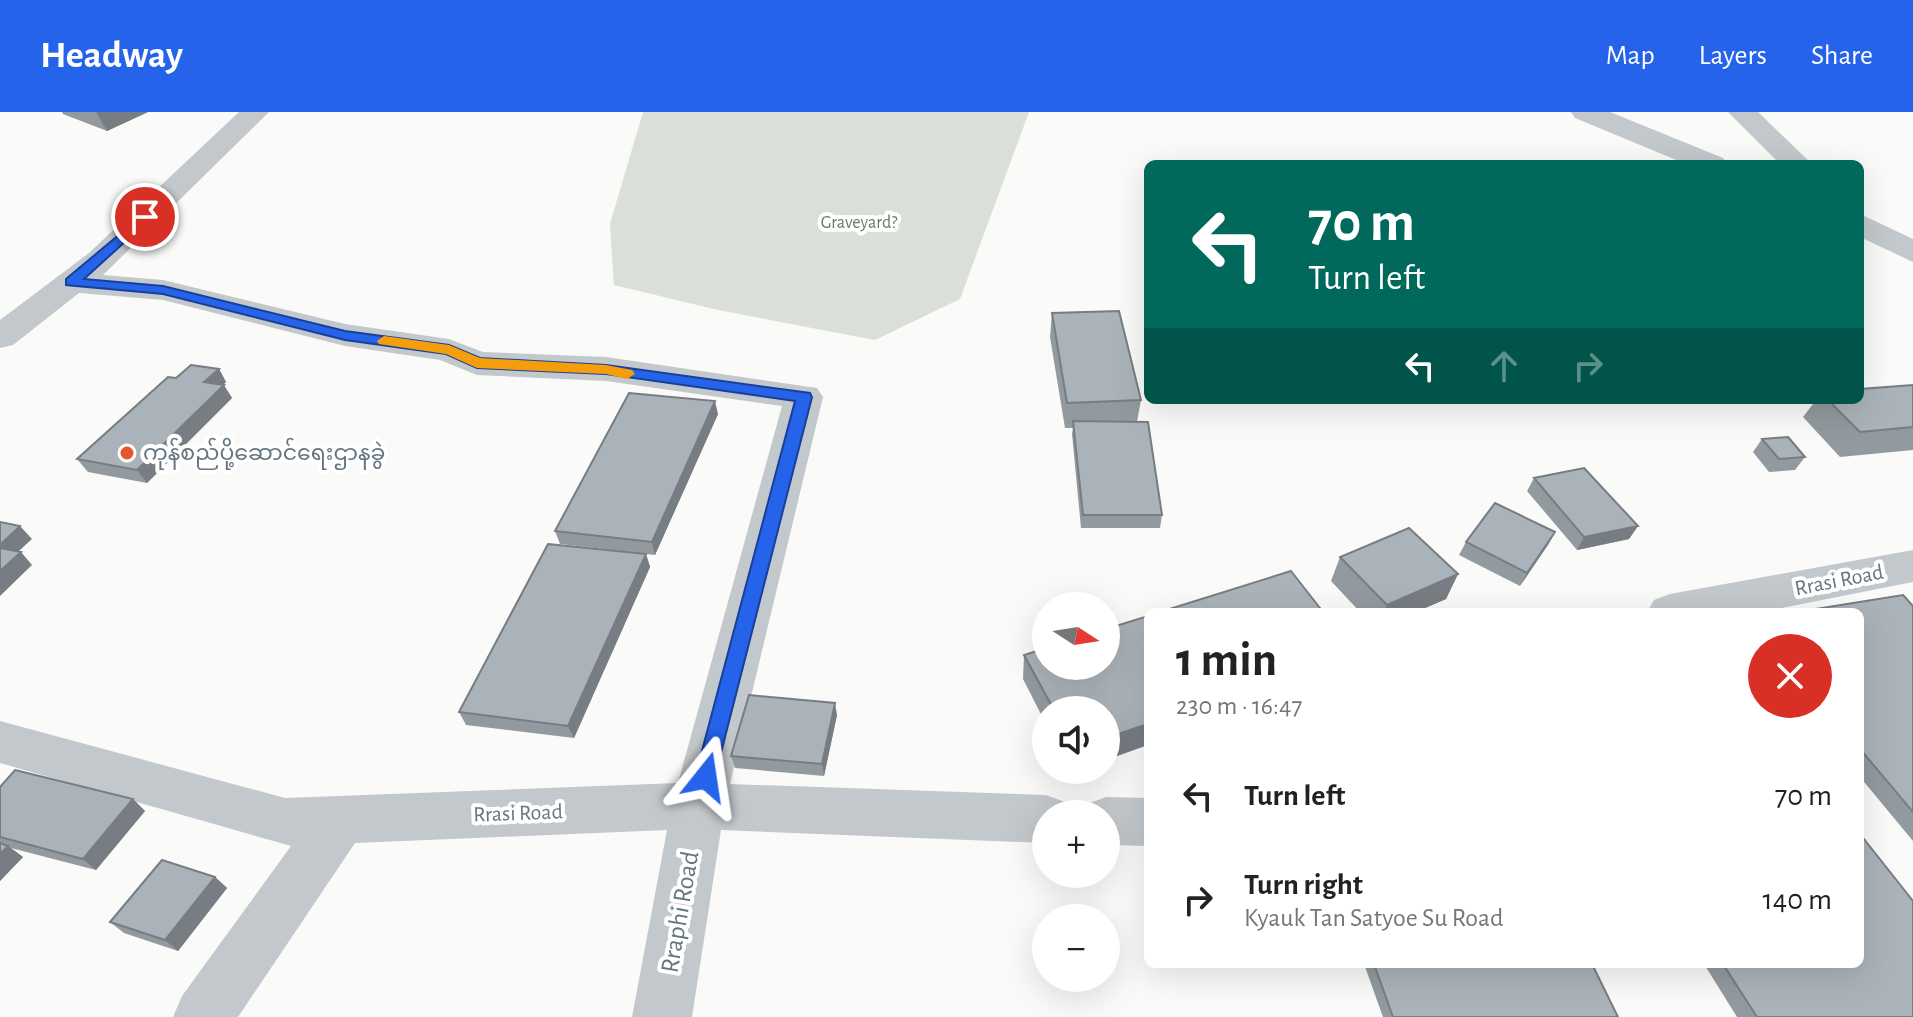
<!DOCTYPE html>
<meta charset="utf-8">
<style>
:root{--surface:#fff;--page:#f6f6f6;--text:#222;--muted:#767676;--accent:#2563eb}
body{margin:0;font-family:"Alegreya Sans","Noto Sans Myanmar",sans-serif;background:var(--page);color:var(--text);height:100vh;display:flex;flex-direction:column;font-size:30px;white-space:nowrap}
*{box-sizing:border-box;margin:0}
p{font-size:26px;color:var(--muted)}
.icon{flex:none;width:44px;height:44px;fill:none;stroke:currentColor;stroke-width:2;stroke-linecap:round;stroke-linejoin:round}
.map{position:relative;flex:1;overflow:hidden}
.details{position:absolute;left:1144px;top:496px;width:720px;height:360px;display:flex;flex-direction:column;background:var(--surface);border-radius:12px;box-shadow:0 8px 32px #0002}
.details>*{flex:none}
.top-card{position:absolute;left:1144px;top:48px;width:720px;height:244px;border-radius:12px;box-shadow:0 8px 32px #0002;background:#00695c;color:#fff;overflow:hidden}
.needle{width:52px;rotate:102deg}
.tools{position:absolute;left:1032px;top:480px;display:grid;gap:16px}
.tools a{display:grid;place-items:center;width:88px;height:88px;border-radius:50%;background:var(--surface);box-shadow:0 8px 32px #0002;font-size:40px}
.pin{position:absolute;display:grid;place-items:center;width:68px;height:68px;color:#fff;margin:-34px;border:4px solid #fff;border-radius:50%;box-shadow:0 2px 8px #0007}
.me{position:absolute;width:88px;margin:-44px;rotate:15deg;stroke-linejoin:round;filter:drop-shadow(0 0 6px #0008)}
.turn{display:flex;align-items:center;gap:28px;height:168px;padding:0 32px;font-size:36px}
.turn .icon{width:104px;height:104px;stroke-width:2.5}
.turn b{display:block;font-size:56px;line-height:68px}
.lanes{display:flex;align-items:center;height:76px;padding:0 32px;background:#0003;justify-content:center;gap:40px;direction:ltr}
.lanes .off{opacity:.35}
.round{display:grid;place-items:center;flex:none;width:84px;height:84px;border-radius:42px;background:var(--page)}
.overview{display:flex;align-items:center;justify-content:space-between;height:136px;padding:0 32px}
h1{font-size:48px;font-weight:700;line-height:60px}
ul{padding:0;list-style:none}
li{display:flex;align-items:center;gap:24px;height:104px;padding:0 32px}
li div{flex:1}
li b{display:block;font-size:30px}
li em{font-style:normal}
header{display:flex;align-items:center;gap:48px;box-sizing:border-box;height:112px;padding:0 40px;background:var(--accent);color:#fff}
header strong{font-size:38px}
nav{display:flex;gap:44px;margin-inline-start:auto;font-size:28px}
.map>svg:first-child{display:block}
.green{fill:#dadfd7}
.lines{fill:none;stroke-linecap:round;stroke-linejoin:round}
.minor{fill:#c3c8cc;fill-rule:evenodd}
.wall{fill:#929a9f}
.shaded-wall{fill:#777d82}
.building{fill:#aab3b9;stroke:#777d82;stroke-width:2}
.route{fill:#2563eb;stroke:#184099;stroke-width:2}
.slow{fill:#f59e0b}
.poi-dot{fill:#e4572e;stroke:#fff;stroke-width:3}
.labels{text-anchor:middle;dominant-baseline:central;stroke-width:8;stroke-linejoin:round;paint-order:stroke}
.far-park-label{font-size:18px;fill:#687a64;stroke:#fff}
.poi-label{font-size:22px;fill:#657683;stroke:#fff;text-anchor:start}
.street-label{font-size:22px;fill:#657683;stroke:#fff}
.near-street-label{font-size:26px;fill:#657683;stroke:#fff}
</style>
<header>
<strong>Headway</strong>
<nav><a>Map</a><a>Layers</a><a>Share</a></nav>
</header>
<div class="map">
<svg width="1913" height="905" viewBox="0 0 1913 905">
<rect width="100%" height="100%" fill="#fafaf8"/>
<path class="green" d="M643,0H1029L960,187L875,228L718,198L614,173L610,112Z"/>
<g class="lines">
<path class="minor" d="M239,0H269L103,163L163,168L345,212L449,227L483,240L606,245L817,276L823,285L730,672L1046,683L1065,690L1070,702H1046V731L721,718L692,905H632L667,718L355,731L238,905H173L182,884L291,734L0,651V609L285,686L678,671L782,294L606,269L477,263L440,248L345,234L163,188L79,181L13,233L0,236V208L89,141Z
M1571,0H1610L1723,46L1727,52H1686L1575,6Z
M1728,0H1758L1812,52H1780Z
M1860,102L1913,127V150L1860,125Z
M1913,438V470L1761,500H1647L1654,488L1670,482Z
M1106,685L1148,686V734L1106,733V702H1083L1087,692Z"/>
</g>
<path class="wall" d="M62,0H148L107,19L63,2Z
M1052,201L1141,288L1137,310L1162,403L1160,416H1081L1072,322L1073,316H1065L1050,225Z
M219,257L226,270L223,273L232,286L147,371L88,360L77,347L176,266Z
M1913,273V338L1840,345L1803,305L1816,288H1860Z
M718,302L655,443L560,432L555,419Z
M1762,327L1805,345L1795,358L1769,360L1753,340Z
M1534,366L1638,414L1629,427L1577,438L1527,379Z
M1555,420L1520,474L1459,443L1466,430Z
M646,442L650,455L574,626L466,613L459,600Z
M1340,445L1458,462L1446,487L1416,500H1360L1331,469Z
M1913,494V729L1860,665V500Z
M1024,543L1106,598H1046V612L1023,567Z
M837,603L824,664L735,656L731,644Z
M0,675L133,687L145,699L96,758L11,736L23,745L0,769Z
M215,765L227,776L178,839L124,821L110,810Z
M1364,852H1592L1618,905H1383Z
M1704,852H1860L1913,905H1737Z"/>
<path class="shaded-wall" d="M96,0H148L107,19Z
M219,257L226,270L212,283L204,270Z
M224,273L232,286L147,371L137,358Z
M715,289L718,302L655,443L652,430Z
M20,414L32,427L9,448L0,438V433Z
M1638,414L1629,427L1577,438L1584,425Z
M1555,420L1548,433L1520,474L1527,461Z
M21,440L32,453L0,484V459Z
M646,442L650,455L574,626L568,614Z
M1458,462L1446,487L1416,500H1384L1387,493Z
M835,591L837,603L824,664L822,652Z
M1148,612V633L1106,648V626Z
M133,687L145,699L96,758L83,747Z
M8,734L23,745L0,769V742Z
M215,765L227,776L178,839L165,828Z"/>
<path class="building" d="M1119,199L1141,288L1067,291L1052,201Z
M191,253L219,257L204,270L224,273L137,358L77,347L168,265L176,266Z
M1913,273V315L1860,320L1828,288H1860V277Z
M629,281L715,289L652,430L555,419Z
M1073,309L1148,310L1162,403H1083Z
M1788,325L1805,345L1779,347L1762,327Z
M1584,356L1638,414L1584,425L1534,366Z
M1495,391L1555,420L1527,461L1466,430Z
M0,410L20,414L0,433Z
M1409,416L1458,462L1387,493L1340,445Z
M548,432L646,442L568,614L459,600Z
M0,436L21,440L0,459Z
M1291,459L1323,500H1160Z
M1903,483L1913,494V700L1860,637V500H1797Z
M1148,504V612L1106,626V598H1054L1024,543L1046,536V554H1106V517Z
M749,583L835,591L822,652L731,644Z
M15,658L133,687L83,747L0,725V675Z
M1860,722L1913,789V905H1757L1723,852H1860Z
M0,731L8,734L0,742Z
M162,748L215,765L165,828L110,810Z
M1374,852H1592L1618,905H1393Z"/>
<path class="route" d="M145,101L151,105L149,108L84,167L163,174L345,219L449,233L480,246L606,253L810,281L812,285L713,672L706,674L698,672L695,665L795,289L606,262L477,256L446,242L345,228L163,182L66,173V167Z"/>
<path class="slow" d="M384,224L449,233L480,246L606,253L632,258L635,262L627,267L606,262L477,256L446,242L379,232L377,229Z"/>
<circle class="poi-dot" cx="127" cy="341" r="8"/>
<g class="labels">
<g class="far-park-label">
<text x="859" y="111">Graveyard?</text>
</g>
<g class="poi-label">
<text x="143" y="341">ကုန်စည်ပို့ဆောင်ရေးဌာနခွဲ</text>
</g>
<g class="street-label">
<text transform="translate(1839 468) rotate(-11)">Rrasi Road</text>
<text transform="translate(518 701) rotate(-2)">Rrasi Road</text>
</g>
<g class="near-street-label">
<text transform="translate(680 800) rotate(-80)">Rraphi Road</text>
</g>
</g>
</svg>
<div class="tools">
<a><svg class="needle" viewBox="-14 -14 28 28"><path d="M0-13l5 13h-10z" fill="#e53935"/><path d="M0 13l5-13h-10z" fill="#767676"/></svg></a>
<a><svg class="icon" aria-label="sound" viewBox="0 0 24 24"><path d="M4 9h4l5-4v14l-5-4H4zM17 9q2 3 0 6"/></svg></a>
<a>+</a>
<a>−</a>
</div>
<div class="pin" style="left:145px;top:105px;background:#d93025"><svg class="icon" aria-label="arrive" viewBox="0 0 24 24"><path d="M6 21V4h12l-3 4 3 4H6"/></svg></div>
<svg class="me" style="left:706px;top:665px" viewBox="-20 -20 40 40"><path d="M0-17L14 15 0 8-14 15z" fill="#2563eb" stroke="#fff" stroke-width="4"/></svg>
<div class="top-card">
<div class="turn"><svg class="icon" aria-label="left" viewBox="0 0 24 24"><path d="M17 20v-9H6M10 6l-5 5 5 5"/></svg><div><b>70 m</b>Turn left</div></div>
<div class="lanes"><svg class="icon" aria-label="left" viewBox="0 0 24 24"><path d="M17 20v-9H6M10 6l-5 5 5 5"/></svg><svg class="icon off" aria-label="ahead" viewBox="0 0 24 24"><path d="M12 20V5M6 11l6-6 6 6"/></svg><svg class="icon off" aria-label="right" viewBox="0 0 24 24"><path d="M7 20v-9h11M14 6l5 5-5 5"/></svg></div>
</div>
<section class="details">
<div class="overview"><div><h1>1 min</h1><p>230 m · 16:47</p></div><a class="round" style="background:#d93025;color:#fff"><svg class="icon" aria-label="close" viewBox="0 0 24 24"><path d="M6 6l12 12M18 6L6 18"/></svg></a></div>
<ul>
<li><svg class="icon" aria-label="left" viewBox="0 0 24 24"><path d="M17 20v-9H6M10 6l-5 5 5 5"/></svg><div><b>Turn left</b></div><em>70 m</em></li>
<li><svg class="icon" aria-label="right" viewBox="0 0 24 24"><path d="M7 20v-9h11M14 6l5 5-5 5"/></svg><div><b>Turn right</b><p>Kyauk Tan Satyoe Su Road</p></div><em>140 m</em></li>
</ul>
</section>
</div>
